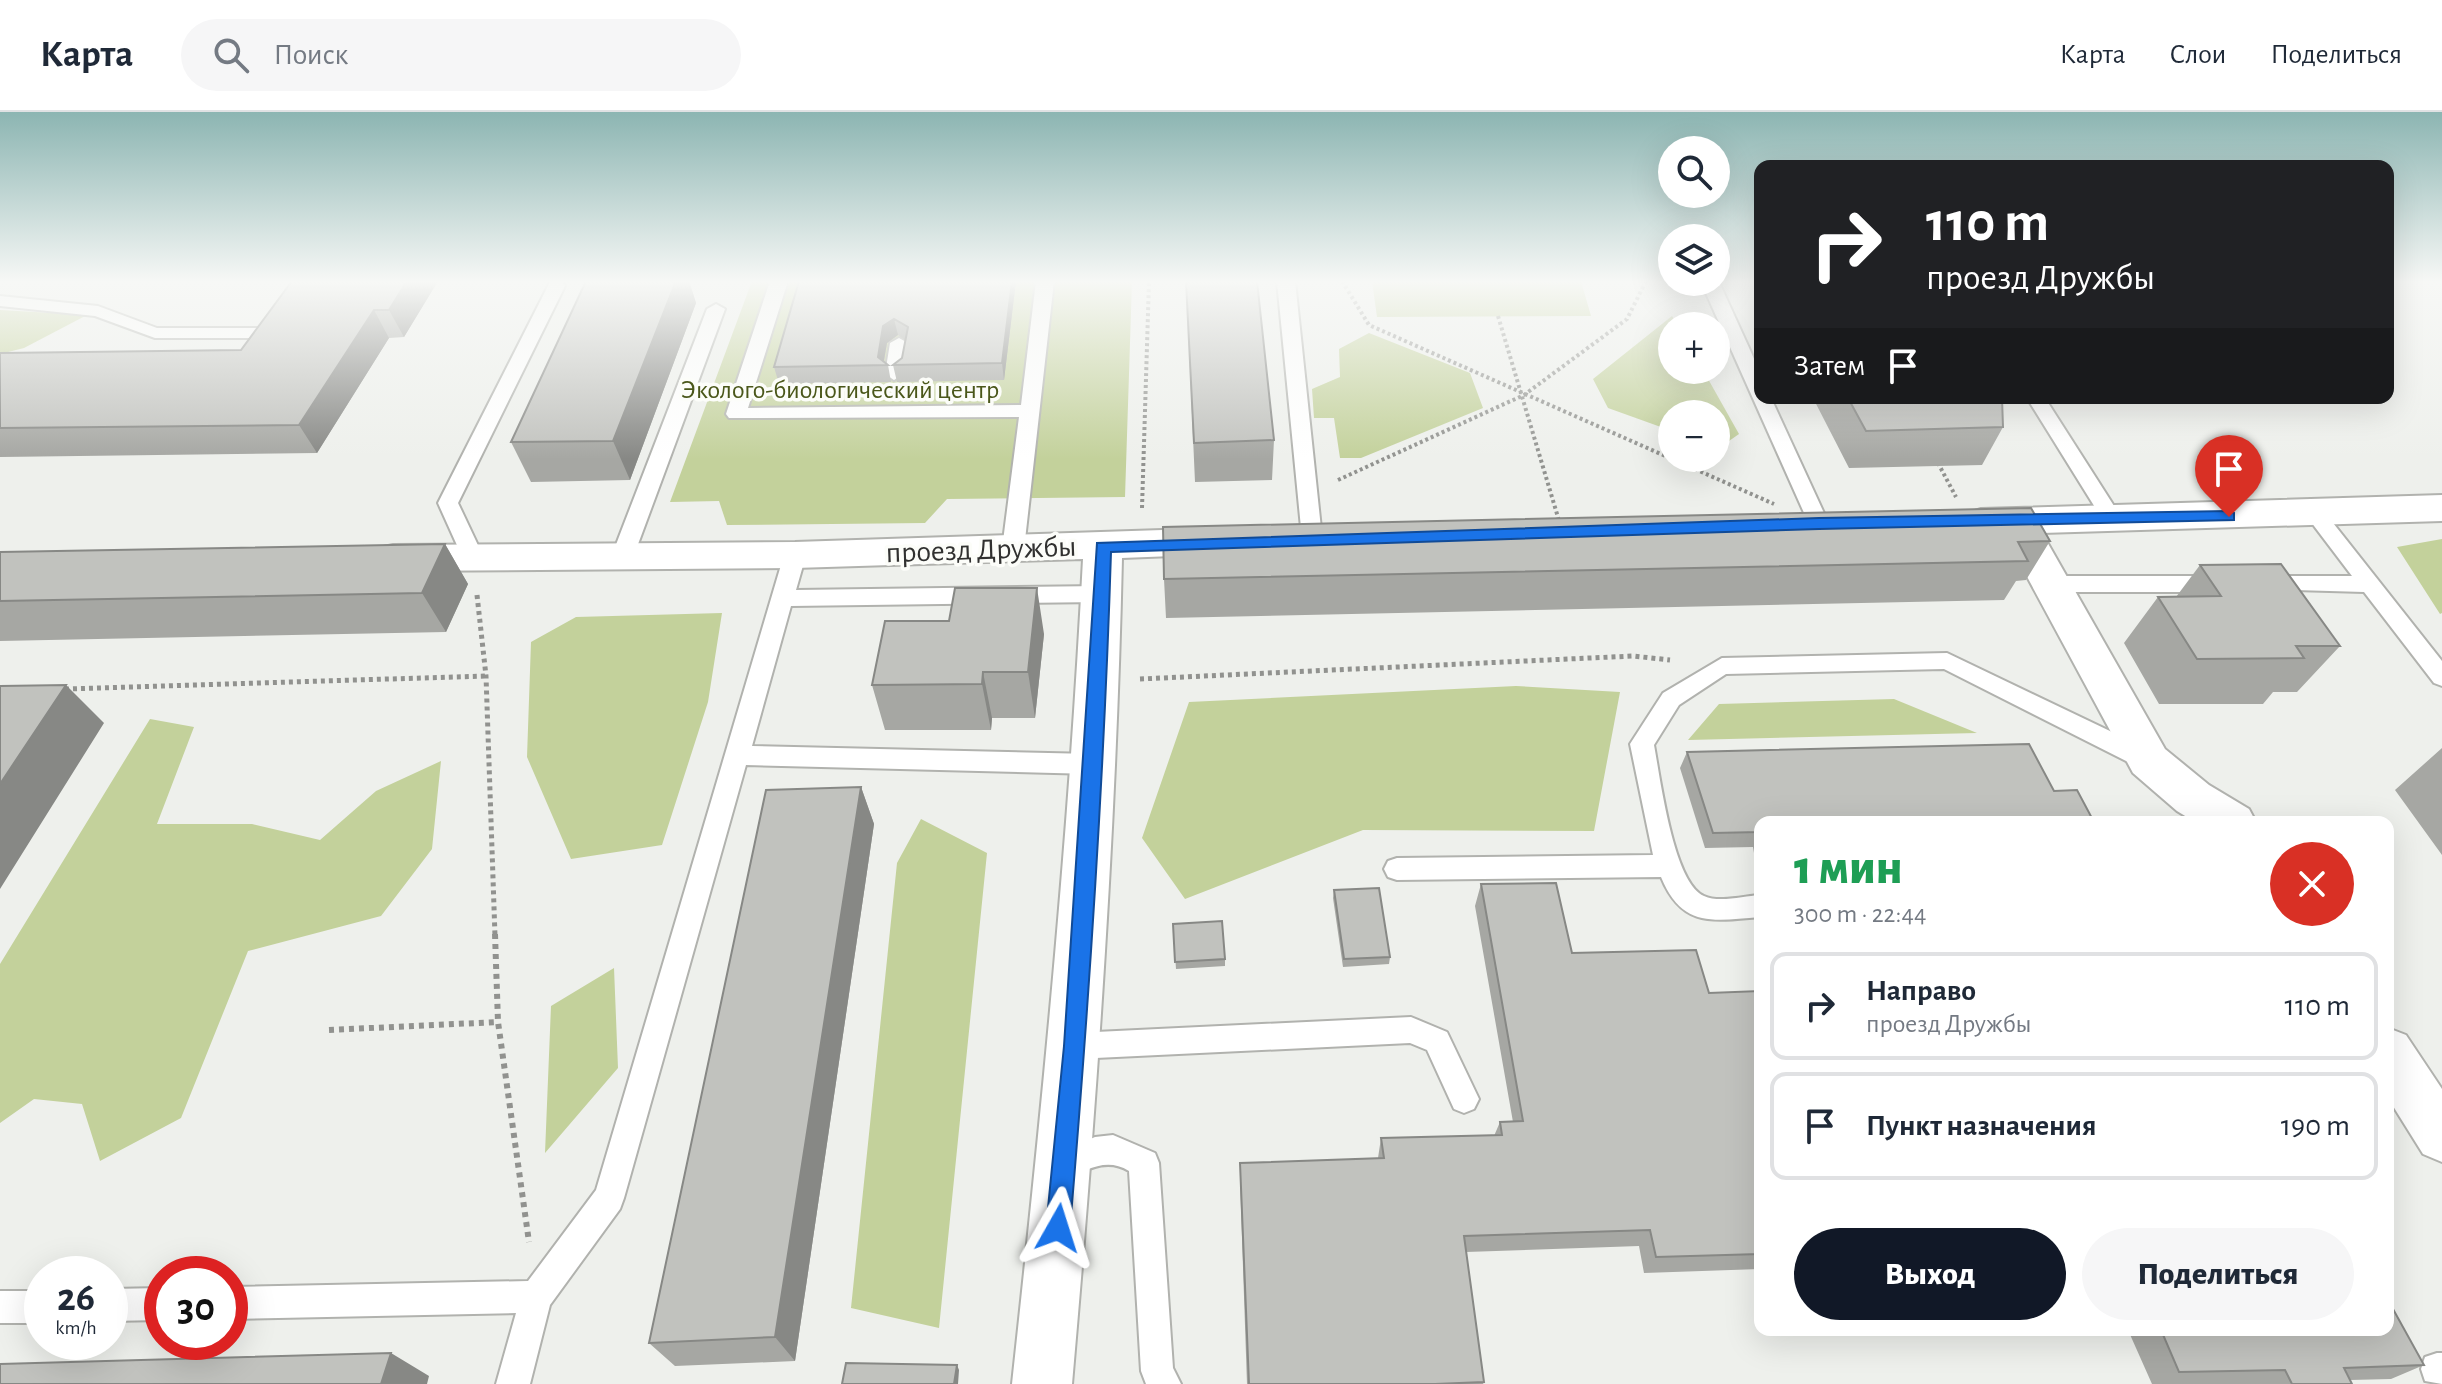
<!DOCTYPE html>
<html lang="ru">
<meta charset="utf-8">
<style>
:root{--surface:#fff;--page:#f6f6f7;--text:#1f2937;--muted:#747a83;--line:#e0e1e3;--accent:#111827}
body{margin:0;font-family:"Alegreya Sans",sans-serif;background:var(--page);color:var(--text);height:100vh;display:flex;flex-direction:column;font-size:30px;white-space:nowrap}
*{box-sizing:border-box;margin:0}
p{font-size:26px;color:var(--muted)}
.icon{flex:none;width:44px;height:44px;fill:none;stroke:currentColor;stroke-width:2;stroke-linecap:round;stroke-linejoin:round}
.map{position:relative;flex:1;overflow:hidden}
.panel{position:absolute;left:1754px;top:704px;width:640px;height:520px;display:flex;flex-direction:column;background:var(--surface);border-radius:16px;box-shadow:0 8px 32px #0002}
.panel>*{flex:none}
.guide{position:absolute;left:1754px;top:48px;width:640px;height:244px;border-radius:16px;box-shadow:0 8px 32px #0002;background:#202124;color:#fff;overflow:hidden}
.buttons{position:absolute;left:1658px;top:24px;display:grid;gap:16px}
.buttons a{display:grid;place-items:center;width:72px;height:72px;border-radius:50%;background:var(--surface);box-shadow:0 8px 32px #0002;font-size:40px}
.speed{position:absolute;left:24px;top:1144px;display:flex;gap:16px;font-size:40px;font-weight:700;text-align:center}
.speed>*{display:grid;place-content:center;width:104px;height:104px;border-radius:50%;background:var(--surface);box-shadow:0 8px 32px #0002;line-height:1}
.speed small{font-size:20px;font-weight:400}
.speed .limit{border:12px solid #d22;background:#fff;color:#111}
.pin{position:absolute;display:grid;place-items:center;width:68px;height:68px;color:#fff;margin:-82px -34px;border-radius:50% 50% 50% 0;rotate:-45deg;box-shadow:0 0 8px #0007}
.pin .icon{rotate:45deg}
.me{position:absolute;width:88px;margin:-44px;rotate:6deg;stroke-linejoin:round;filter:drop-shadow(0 0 6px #0008)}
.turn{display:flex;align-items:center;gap:28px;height:168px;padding:0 40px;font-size:36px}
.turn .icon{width:104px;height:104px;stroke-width:2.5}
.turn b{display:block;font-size:56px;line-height:68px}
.then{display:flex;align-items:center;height:76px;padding:0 40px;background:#0003;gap:16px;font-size:30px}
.round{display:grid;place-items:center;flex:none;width:84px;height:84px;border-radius:42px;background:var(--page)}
.summary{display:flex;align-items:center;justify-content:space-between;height:136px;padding:0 40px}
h1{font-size:48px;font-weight:800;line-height:60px;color:#1e9e55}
.cta{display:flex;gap:16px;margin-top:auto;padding:16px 40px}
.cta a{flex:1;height:92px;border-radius:48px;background:var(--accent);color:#fff;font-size:32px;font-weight:800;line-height:92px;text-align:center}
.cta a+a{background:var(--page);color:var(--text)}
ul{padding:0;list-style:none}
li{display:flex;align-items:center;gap:24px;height:108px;margin:0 16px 12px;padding:0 24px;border:4px solid var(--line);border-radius:16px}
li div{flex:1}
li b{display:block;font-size:30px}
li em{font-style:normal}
header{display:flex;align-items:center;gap:48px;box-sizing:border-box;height:112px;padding:0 40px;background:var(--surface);border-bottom:2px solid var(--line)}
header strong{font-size:38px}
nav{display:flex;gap:44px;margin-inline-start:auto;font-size:28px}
.search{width:560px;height:72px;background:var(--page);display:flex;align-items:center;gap:20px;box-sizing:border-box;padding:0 28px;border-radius:44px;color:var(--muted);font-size:30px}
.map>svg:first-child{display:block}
.green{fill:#c3d19b}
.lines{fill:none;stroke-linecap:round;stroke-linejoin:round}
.service-casing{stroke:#b1b2ae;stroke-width:4}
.minor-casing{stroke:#b1b2ae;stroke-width:4}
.path-far2{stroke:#91928f;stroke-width:4;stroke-dasharray:3 3;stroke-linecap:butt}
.path-far1{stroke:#91928f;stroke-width:5;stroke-dasharray:4 4;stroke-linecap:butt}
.path{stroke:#91928f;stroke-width:6;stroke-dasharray:5 5;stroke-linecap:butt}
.service{fill:#fff;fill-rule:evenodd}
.minor{fill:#fff;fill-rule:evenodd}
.wall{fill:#a6a7a3}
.shaded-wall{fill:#878885}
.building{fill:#c1c2be;stroke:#878885;stroke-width:2}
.route{fill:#1a73e8;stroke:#114b97;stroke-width:2}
.labels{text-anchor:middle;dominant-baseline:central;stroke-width:7;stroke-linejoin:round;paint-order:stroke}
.far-park-label{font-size:26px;fill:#4a571a;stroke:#fcfdf9}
.street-label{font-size:30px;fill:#313130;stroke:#fcfdf9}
</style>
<header>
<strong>Карта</strong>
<div class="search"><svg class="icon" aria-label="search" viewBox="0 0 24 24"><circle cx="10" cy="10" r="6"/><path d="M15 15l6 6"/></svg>Поиск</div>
<nav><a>Карта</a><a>Слои</a><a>Поделиться</a></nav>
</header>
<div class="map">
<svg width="2442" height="1272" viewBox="0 0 2442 1272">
<rect width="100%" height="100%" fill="#eef0ec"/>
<path class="green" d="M752,169H1132L1125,385L947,387L925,411L727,413L719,389L670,390Z
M1372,169H1581L1591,204L1377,205Z
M0,198L87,203L24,236L0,242Z
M1672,204L1678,214H1672V258H1703L1739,322L1719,336L1716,335V302H1672V319L1608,296L1593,267Z
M1369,221L1470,261L1483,296L1361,346H1340L1334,306H1314L1312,277L1340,265L1339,237Z
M2442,427V501L2440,502L2397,435Z
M722,501L708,590L662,733L571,747L527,645L531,530L576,505Z
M1516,574L1620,580L1594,719L1363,718L1185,787L1142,726L1189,590Z
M1894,587L1977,621L1688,628L1719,592Z
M150,607L194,615L157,712H252L320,728L376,679L441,649L432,737L381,804L248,839L181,1006L100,1049L82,992L34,987L0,1011V852Z
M921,707L987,741L939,1216L851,1196L897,751Z
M614,856L618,956L545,1041L551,894Z"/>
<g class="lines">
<g class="service-casing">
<path id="service" d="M770,169H788L748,296L1021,293L1036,169H1054L1024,437L1020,442H1006L1002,437L1019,305L729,306L726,302Z
M1277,169H1295L1322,426L1319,431H1305L1302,426Z
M550,170H562L565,174L458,391L484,446L481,451H465L438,391Z
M1701,170H1719L1760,260V286H1771L1829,412L1826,417H1812L1809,412Z
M0,184L98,194L157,216H266L275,221L266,226H155L95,204L0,194Z
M716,192L725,197L634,443L631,448H615L612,443L707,197Z
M899,226L908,231L903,262L894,268L885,262L890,231Z
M2027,286H2045L2123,408L2120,413H2106Z
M2315,395L2322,397L2442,549V574L2434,571L2364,480L2254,477L2251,472L2254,467L2262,464H2352L2305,402Z
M795,436L803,438L806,443L796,478L1102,474L1110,477L1113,482L1110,487L1102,490L791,494L752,634L1092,642L1101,645L1104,652L1101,659L1092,662L746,653L624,1086L620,1097L550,1193L530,1272H496L516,1201L230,1207V1175L528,1169L596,1078L784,443L787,438Z
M2052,464H2217L2225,467L2228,472L2225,477L2217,480H2052L2044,477L2041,472L2044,467Z
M1947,541L2156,641L2159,648L2156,655L2147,657L2138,655L1944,557L1726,562L1679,593L1654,633C1660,664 1673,771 1704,784C1719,791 1744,784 1760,783V805C1712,809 1682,816 1661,765L1397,768L1388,765L1384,757L1388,749L1397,746L1653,743L1630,632L1663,581L1722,546Z
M1411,905L1447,920L1479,987L1474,997L1464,1001L1454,997L1427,938L1410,931L1075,947L1065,943L1061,934L1065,925L1075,921Z
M1113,1023L1155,1041L1159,1051L1173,1256L1181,1272H1146L1141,1259L1129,1059C1106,1045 1087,1058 1064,1068L1053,1063L1049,1053L1053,1043L1095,1025Z
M162,1176V1208L110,1209V1177Z
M0,1179H42V1211H0Z
M2437,1241H2442V1272L2425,1269L2421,1257L2425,1245Z"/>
</g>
<g class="minor-casing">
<path id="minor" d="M2442,383V409L2042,421L2165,637L2209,673L2249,697L2256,710H2195L2177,699L2133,661L2004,422L1981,423L1968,419L1962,410L1968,401L1981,397Z
M1224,416L1238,420L1243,429L1238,438L1224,442L1122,446C1116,722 1096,997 1072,1272H1012C1042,997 1069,723 1083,447L795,456L393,459L379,456L373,446L379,436L393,433L795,430Z
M2388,916L2406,923L2442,977V1050L2423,1042L2388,986Z"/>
</g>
<path class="path-far2" d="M1342,169L1369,213L1774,392
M1498,204L1560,412
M1938,351L1956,385
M1338,368L1524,283L1627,207L1646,169
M1142,396L1149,169"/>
<path class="path-far1" d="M477,483L486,564L495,824
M1140,567L1633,544L1670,548
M65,577L486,564"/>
<path class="path" d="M495,822L498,910L529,1130
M329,918L498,910"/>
<use href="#service" class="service"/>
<use href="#minor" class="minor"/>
</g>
<path class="wall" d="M292,169H438L404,225L389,226L317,341L0,345V241L241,238Z
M586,169H689L696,191L630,368L531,370L511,330Z
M799,169H1016L1004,268L897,270L893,253L902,246L905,228L898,223L887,231L884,250L888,253L891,270L779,272L774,255Z
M1186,169H1257L1274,328L1272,368L1195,370Z
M1753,169H1760V183Z
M1813,286H2002L2003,315L1982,353L1849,356Z
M2050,429L2026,468L2016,469L2004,488L1166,506L1164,467Z
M445,432L468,472L446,520L0,529V440Z
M2200,453L2340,534L2297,580H2273L2263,592H2159L2124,531L2158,485H2176Z
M949,509L1044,522L1035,606H992L991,618H885L872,573Z
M2442,636V743L2395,678Z
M1687,640L2054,679L1760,710V741H1754L1753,735L1705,736L1680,656Z
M861,675L874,712L795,1249L675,1254L649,1231Z
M1481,772L1572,841L1709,881L1760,879V1157L1644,1161L1639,1134L1466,1140L1484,1270L1483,1272H1247L1240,1068V1051L1378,1046L1381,1026L1494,1024L1500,1010H1513L1475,794Z
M1334,778L1390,845L1389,852L1343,855L1333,786Z
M1173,812L1225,847V854L1176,857Z
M2128,1218H2388L2424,1253L2391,1267L2350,1268L2352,1272H2152Z"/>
<path class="shaded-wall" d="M407,169H438L404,225L389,198Z
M676,169H689L696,191L630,368L613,329Z
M1012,169H1016L1004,268L1002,251Z
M374,198L389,226L317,341L299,313Z
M894,207L898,223L887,231L883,253L878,245L883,214Z
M445,432L468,472L446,520L422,481Z
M1037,476L1044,522L1035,606L1028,560Z
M983,560L992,606L991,618L982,572Z
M66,573L104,611L0,777V672Z
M861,675L874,712L795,1249L775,1225Z
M391,1241L429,1264L427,1272H381Z
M957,1253L959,1258L958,1272H954Z"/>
<path class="building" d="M292,169H407L389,198H374L299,313L0,316V241L241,238Z
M586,169H676L613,329L511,330Z
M799,169H1012L1002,251L893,253L902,246L908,215L894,207L883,214L878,245L888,253L774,255Z
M1186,169H1257L1274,328L1194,331Z
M1848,286H2002L2003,315L1866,319Z
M2031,396L2050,429L2018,430L2028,449L1164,467L1163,415Z
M445,432L422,481L0,489V440Z
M2281,452L2340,534H2296L2304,546L2197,547L2158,485L2221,484L2200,453Z
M955,476H1037L1028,560H983L982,572L872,573L885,509H949Z
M66,573L0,672V574Z
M2029,632L2054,679L2077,678L2094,710H1760V720L1713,721L1687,640Z
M861,675L775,1225L649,1231L766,678Z
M1556,771L1572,841L1696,838L1709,881L1760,879V1142L1656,1145L1650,1118L1464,1124L1484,1270L1435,1272H1249L1240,1051L1384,1046L1381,1026L1502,1023L1500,1010L1523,1009L1481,772Z
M1379,776L1390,845L1344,847L1334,778Z
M1222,809L1225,847L1175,850L1173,812Z
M2388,1188L2424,1253L2344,1256L2352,1272H2292L2285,1258L2179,1260L2161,1218H2388Z
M391,1241L381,1272H0V1252Z
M846,1251L957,1253L954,1272H842Z"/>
<linearGradient id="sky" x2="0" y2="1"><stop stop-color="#8cb5b2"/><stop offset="0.49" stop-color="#f7f8f6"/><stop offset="1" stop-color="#f7f8f6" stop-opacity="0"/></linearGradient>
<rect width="2442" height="347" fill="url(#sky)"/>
<path class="route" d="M2229,399L2234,401V408L1819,417L1111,440C1104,665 1089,891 1070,1116L1066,1124L1058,1127L1050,1124L1046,1116L1064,934L1097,431L1819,406Z"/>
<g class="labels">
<g class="far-park-label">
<text x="840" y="278">Эколого-биологический центр</text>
</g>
<g class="street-label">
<text transform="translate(981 438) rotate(-2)">проезд Дружбы</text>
</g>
</g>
</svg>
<div class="buttons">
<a><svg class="icon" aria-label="search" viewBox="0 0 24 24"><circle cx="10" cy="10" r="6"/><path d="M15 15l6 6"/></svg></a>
<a><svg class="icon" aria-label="layers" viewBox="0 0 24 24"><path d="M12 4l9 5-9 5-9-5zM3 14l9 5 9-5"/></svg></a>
<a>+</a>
<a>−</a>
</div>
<div class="speed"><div>26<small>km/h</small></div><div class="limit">30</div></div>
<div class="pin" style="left:2229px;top:405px;background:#d93025"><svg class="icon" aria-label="arrive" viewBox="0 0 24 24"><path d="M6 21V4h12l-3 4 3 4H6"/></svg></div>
<svg class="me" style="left:1058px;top:1116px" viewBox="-20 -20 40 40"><path d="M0-17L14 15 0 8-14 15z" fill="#1a73e8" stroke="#fff" stroke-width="4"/></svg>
<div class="guide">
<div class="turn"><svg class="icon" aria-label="right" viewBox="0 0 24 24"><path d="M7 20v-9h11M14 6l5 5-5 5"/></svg><div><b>110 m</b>проезд Дружбы</div></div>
<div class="then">Затем<svg class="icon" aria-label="arrive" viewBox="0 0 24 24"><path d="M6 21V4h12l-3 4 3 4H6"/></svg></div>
</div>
<section class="panel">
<div class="summary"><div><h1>1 мин</h1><p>300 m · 22:44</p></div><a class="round" style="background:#d93025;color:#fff"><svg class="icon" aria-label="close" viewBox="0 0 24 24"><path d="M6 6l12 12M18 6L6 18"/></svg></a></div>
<ul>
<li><svg class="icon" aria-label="right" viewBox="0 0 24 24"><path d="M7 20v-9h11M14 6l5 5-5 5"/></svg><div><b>Направо</b><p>проезд Дружбы</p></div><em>110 m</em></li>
<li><svg class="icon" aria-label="arrive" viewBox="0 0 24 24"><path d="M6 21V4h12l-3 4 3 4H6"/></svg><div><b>Пункт назначения</b></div><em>190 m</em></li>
</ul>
<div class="cta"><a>Выход</a><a>Поделиться</a></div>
</section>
</div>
